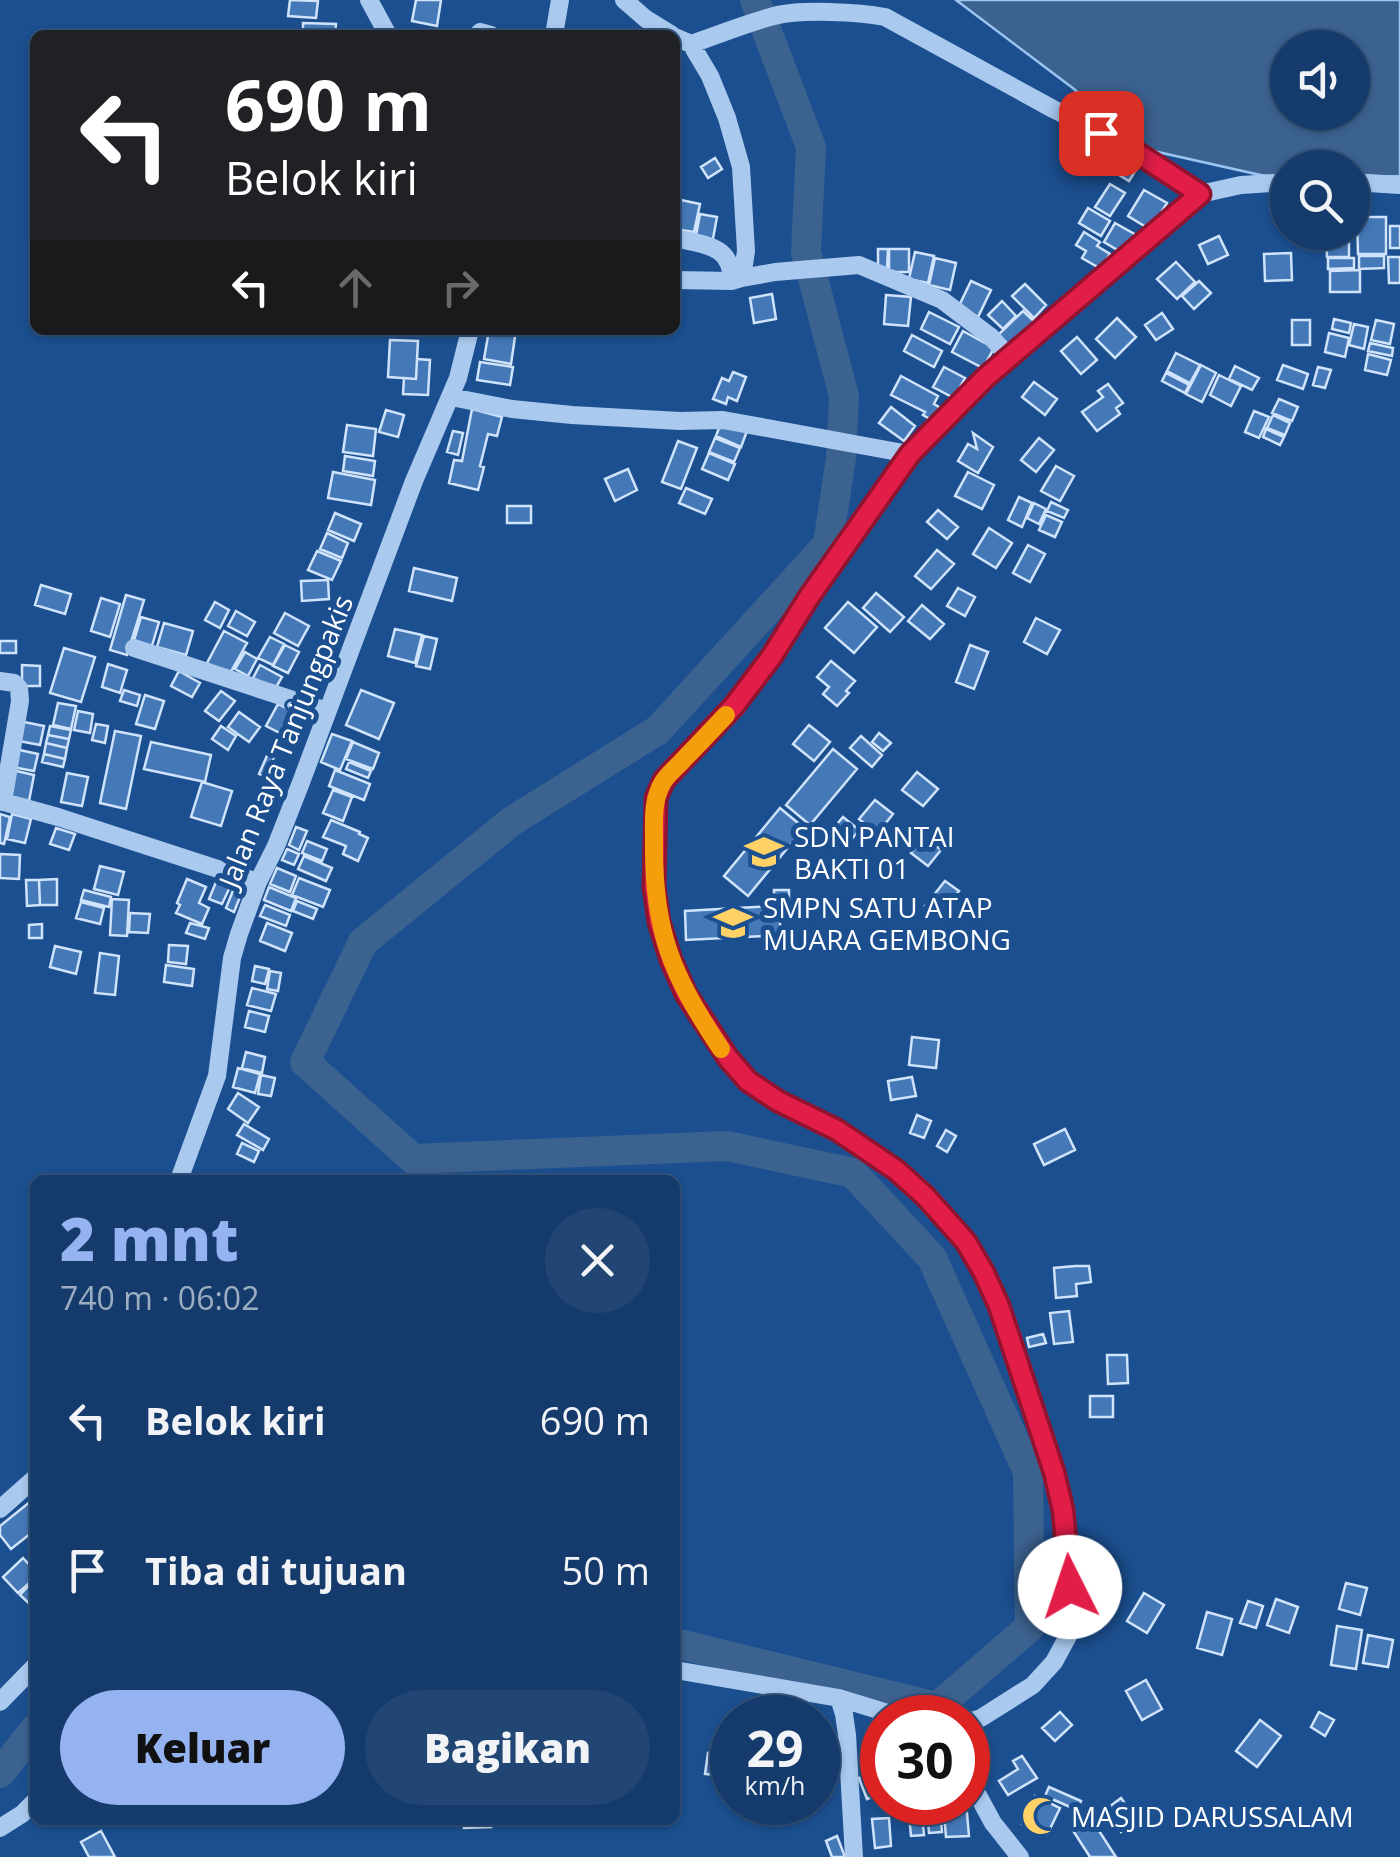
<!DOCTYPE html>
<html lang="id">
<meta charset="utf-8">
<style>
:root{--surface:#143b6b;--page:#214673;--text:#f1f3f6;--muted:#9dadc1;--line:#33557e;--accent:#95b2f1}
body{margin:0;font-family:"Open Sans",sans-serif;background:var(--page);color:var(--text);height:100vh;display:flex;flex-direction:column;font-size:38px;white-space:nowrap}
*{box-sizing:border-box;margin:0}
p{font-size:32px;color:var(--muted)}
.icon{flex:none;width:55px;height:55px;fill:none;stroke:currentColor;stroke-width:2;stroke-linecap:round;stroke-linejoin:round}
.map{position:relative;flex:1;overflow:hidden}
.panel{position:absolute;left:30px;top:1175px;width:650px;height:650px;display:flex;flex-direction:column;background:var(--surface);border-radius:15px;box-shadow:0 2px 8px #0004,0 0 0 2px var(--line)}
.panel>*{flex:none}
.guide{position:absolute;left:30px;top:30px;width:650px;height:305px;border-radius:15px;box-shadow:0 2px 8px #0004,0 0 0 2px var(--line);background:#202124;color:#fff;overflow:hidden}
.controls{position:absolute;left:1270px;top:30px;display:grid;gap:20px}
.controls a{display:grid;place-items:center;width:100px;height:100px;border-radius:50%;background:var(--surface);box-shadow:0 2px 8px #0004,0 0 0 2px var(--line);font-size:50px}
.speed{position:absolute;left:710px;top:1695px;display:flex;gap:20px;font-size:50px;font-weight:700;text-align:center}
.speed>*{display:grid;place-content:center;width:130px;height:130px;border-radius:50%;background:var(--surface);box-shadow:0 2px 8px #0004,0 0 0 2px var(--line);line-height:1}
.speed small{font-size:25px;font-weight:400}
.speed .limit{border:15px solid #d22;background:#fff;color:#111}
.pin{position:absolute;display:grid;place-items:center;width:85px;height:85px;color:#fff;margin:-42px;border-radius:20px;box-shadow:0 5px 15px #0006}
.me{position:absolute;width:110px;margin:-55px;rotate:356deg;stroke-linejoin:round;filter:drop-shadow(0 0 8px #0008)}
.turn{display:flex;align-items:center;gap:35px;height:210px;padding:0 30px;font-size:45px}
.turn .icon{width:130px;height:130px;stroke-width:2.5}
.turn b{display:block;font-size:70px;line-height:85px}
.lanes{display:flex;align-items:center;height:95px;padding:0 30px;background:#0003;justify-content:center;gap:50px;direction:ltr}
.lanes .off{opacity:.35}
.round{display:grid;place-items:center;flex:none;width:105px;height:105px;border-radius:52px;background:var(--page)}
.head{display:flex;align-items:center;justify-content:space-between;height:170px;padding:0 30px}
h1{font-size:60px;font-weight:800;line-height:75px;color:var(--accent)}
.action{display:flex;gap:20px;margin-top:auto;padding:20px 30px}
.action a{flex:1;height:115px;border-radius:60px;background:var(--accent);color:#111;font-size:40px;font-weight:800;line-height:115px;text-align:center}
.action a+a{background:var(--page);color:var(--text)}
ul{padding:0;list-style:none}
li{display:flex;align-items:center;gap:30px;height:150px;padding:0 30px}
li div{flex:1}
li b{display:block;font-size:38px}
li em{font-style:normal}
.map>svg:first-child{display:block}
.water{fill:#3c6290;stroke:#9cc4f0;stroke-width:2.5;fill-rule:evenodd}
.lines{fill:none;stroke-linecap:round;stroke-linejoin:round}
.river{stroke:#3c6290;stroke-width:30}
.building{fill:#4478b7;stroke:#cfe3fa;stroke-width:2.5}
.minor{stroke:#a9c9ee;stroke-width:18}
.route-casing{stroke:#92132f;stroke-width:25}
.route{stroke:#e11d48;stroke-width:18}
.slow{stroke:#f59e0b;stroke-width:18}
.labels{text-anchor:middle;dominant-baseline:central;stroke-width:10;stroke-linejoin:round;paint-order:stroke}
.street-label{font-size:28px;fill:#fff;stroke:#1b4f8f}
.poi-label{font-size:28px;fill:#fff;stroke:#1b4f8f;text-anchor:start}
</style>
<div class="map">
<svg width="1400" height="1857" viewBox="0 0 1400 1857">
<rect width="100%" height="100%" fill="#1b4f8f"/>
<path class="water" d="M956,0H1400V176L1353,177L1352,168H1288L1287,179H1278L1149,150L1121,133L1074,89ZM1288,48H1352V112H1288Z"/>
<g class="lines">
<path class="river" d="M675,1643L937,1707L1030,1627L1028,1472L932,1258L853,1173L727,1146L413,1159L305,1062L363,942L512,821L658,730L828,544L841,458L844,396L806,252L811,147L755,0
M0,1773L35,1729"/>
</g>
<path class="building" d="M290,0L318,1L316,18L288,16Z
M416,0H441L437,26L412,21Z
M303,23L336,24L335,35H303Z
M1113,156L1136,170L1129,181L1106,167Z
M715,158L722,169L708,178L701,167Z
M1110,184L1125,193L1110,216L1095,207Z
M1144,190L1167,203L1151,230L1128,216Z
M676,199L700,204L694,232L675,229Z
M1088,208L1110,221L1101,236L1079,223Z
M700,214L717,217L712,244L695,241Z
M1357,217H1386V254H1358Z
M1115,223L1138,236L1126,255L1104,242Z
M1390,226H1400V248H1390Z
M1084,232L1100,242L1097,246L1110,254L1101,269L1082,258L1086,251L1076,245Z
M1297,232H1318V242L1297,243Z
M1326,232H1349V257H1327Z
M1219,236L1228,255L1208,264L1199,245Z
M878,249H888L887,269L878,268Z
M889,249H909V272H889Z
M915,252L934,256L928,283L909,279Z
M1291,253L1292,280L1265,281L1264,254Z
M1359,256H1384V268L1359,269Z
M1388,257H1400V283H1389Z
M935,258L956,263L950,290L929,285Z
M1328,258H1354V268L1328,269Z
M1176,262L1195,282L1177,299L1157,279Z
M1360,270V292H1330V271Z
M971,281L991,290L978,317L958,308Z
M1199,281L1211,293L1194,309L1182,296Z
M1025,284L1046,305L1034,318L1012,296Z
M772,294L776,319L754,323L750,298Z
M886,295L911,297L908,326L884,324Z
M1002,301L1016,316L1003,329L988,315Z
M1023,311L1038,325L1013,350L998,335Z
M929,312L959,327L950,344L921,329Z
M1162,313L1173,329L1156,340L1145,325Z
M1117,318L1136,337L1115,358L1096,339Z
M1334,319L1351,323L1349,333L1332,329Z
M1292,320H1310V345H1292Z
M1376,320L1394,324L1390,344L1371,340Z
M1354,324L1368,327L1364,349L1349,345Z
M489,330H516L511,364L484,359Z
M963,331L994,348L983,368L952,352Z
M1329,333L1349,338L1345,357L1325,352Z
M912,335L942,351L934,367L904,351Z
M1077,337L1097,360L1081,374L1061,351Z
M390,340L418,341L416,379L388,377Z
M1370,343L1393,348L1392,356L1368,351Z
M1176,353L1200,365L1190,383L1167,371Z
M1368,354L1391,360L1387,375L1365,370Z
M417,359L430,360L428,395L403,394L404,378L416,379Z
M480,362L513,367L510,385L477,380Z
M1201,365L1216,373L1202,402L1186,394Z
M1283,365L1308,374L1303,389L1277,380Z
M1235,366L1259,378L1252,390L1229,379Z
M944,367L965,378L954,398L933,387Z
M1318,367L1331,370L1325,388L1313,385Z
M733,372L746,377L737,401L728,397L726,404L713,399L722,378L729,381Z
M1166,373L1189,385L1185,393L1162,381Z
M1219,375L1241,386L1231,406L1210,395Z
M901,376L938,396L934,404L944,410L937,423L923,415L925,412L891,395Z
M1034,382L1057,399L1045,415L1022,397Z
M1108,384L1123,403L1116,408L1120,414L1097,431L1082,412L1103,397L1098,391Z
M1279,399L1298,407L1292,421L1272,413Z
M891,407L915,426L904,441L879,423Z
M472,409L502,417L497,436L488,434L480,466L484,467L478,490L449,483L454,460L462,461Z
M386,410L404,415L398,437L379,432Z
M1254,411L1269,417L1259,438L1245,432Z
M1273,415L1290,423L1285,435L1267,428Z
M722,420L747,431L741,447L716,436Z
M347,425L376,429L373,456L343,452Z
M1266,429L1284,437L1280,445L1263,437Z
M453,431L463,433L458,455L447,452Z
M973,433L993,447L978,473L958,461L968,444L977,449Z
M715,438L740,448L734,462L709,452Z
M1039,438L1054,450L1036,472L1021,460Z
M678,441L697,448L681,489L662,482Z
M709,453L735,464L728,480L702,469Z
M345,456L375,461L373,476L343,471Z
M1056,466L1074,476L1060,501L1041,491Z
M628,469L637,490L615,501L605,479Z
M333,472L375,480L371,505L328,498Z
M968,472L994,485L982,509L955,496Z
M686,488L712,499L705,514L679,503Z
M1019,497L1032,503L1022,527L1008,520Z
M1051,502L1068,510L1064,518L1047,511Z
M1034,503L1046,509L1039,524L1027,518Z
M507,506H531V523H507Z
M938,510L958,527L947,539L927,522Z
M335,513L361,524L354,541L328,530Z
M1046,515L1062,522L1055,537L1039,530Z
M989,528L1012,543L996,568L973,554Z
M327,533L348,543L342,558L320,549Z
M1028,545L1045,554L1030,582L1013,573Z
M937,550L954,564L931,589L915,576Z
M317,551L341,561L332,580L308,570Z
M414,568L457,578L452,601L409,591Z
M328,580L329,599L302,601L301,581Z
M41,585L71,594L65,614L35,605Z
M958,588L975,597L965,616L947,606Z
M876,593L904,617L890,632L863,608Z
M126,595L144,600L127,655L110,650Z
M101,598L120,604L110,637L91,631Z
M215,602L229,610L220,628L205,620Z
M848,602L877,627L854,653L825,628Z
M922,605L944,624L930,639L908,621Z
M236,611L255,622L247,636L228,626Z
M285,613L309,626L298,646L274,633Z
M141,617L159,622L151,649L133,644Z
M1036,618L1060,630L1047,654L1024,642Z
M164,623L193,631L186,655L157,647Z
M395,629L422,635L415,663L388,656Z
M224,631L247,643L229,675L207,663Z
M424,636L437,639L430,669L416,666Z
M270,637L284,644L273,665L258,658Z
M0,641H16V653H0Z
M285,645L299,652L288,673L273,666Z
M970,645L988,652L974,689L956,682Z
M64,648L95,657L81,702L50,693Z
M245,652L257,659L248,676L235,669Z
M831,661L855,681L846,691L849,693L837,706L823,694L829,687L817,677Z
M108,664L127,670L120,693L102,687Z
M22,665L40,666V686H22Z
M260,665L282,677L275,689L253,678Z
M179,671L200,683L192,697L171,686Z
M124,690L140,695L137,706L120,701Z
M361,690L394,703L379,739L346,725Z
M221,691L235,701L219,721L205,711Z
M145,695L164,701L155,729L136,724Z
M58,703L76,706L71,729L53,725Z
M278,704L304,717L292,739L266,726Z
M78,711L93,714L90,733L74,730Z
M239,712L260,727L249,742L228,727Z
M24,722L44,726L40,745L19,741Z
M96,724L108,726L105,743L92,740Z
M809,725L830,742L814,761L793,744Z
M50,726L71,730L69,739L48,735Z
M221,726L236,736L228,750L212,739Z
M115,731L141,736L126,809L100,803Z
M879,733L891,743L883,751L872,742Z
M332,734L352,741L340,770L321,762Z
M48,735L69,739L67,748L46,743Z
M861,736L882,755L872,767L850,748Z
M151,742L211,755L205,782L144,769Z
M353,742L379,753L373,769L346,759Z
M46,743L67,748L65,759L44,754Z
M15,749L38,754L34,771L12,767Z
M270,749L276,752L271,765L282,770L276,782L259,774Z
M833,749L857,769L810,825L786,805Z
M44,754L65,759L63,767L42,762Z
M349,762L371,771L368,778L346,769Z
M12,770L34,775L29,801L6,796Z
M335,770L370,784L364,800L329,786Z
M917,772L938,789L923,806L902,790Z
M67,773L88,777L82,806L61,802Z
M202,782L232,791L221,826L191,817Z
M333,790L352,797L343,821L323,813Z
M875,800L893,814L877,834L859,819Z
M780,808L804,828L748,896L724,876Z
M0,814L10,817L4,844L0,843Z
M12,814L31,819L25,843L7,839Z
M843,817L859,830L848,844L831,831Z
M331,820L360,832L359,834L368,838L358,861L343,854L346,846L323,837Z
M296,827L307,831L299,850L289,845Z
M56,828L75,834L69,850L50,844Z
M925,836L941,850L928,866L911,853Z
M307,841L327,849L322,861L302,853Z
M287,849L299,854L294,865L282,860Z
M0,854L20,855L19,879L0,878Z
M304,856L332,868L326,881L298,869Z
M100,866L124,872L118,895L94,889Z
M277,868L296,876L290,892L270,884Z
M299,878L330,890L323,907L292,895Z
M57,879V905H40L39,880Z
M187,879L206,887L199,903L209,908L202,924L176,913L180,905L177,903Z
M26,880H39L40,905L27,906Z
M945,881L959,891L938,917L925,906Z
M216,882L230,887L222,904L209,899Z
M269,887L296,898L291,911L264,900Z
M234,888L242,892L234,912L226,908Z
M84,890L111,897L109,907L81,900Z
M774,890H789V912L779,911L781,935L686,940L685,911L774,906Z
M112,899L129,900L127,936L110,935Z
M297,901L317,909L313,919L293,911Z
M81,902L104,908L100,924L76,918Z
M265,905L290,915L286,926L260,916Z
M130,913L150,914L148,933L129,932Z
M190,923L209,928L205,939L186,933Z
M267,923L292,933L285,951L260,941Z
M42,924V938H29V925Z
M169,945L188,946L186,964L168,962Z
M55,946L81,952L76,974L50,967Z
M100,953L119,956L115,995L95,993Z
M166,965L194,969L192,986L164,982Z
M255,966L269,969L265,984L252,981Z
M270,971L281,973L278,991L267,989Z
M252,988L276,994L271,1011L247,1005Z
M249,1011L269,1016L265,1032L245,1027Z
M912,1037L939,1040L936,1068L909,1065Z
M246,1052L265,1057L262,1073L242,1068Z
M238,1068L260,1074L255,1093L233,1087Z
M261,1075L275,1078L271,1096L258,1094Z
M912,1077L916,1096L891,1100L888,1081Z
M238,1093L259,1107L248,1123L228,1109Z
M917,1115L931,1121L924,1138L910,1133Z
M244,1124L269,1139L263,1150L237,1135Z
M1065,1129L1075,1150L1044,1165L1034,1144Z
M946,1130L956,1136L947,1152L937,1146Z
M242,1143L259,1151L254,1162L237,1154Z
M1075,1266H1089L1091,1282L1076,1284L1077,1296L1056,1298L1054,1268Z
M1069,1311L1073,1342L1054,1344L1050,1313Z
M1043,1334L1046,1343L1029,1347L1027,1338Z
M1107,1355H1127L1128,1383L1108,1384Z
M1090,1396H1113V1417H1090Z
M31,1501L35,1506V1530L11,1549L0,1535V1526Z
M23,1558L35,1571V1578L18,1593L3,1577Z
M35,1579V1609L20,1595Z
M1346,1583L1367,1588L1360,1615L1339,1609Z
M1144,1593L1164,1605L1147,1633L1127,1621Z
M1276,1599L1298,1607L1289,1633L1267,1625Z
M1248,1601L1263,1606L1256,1628L1240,1623Z
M1207,1612L1232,1619L1222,1655L1197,1648Z
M1337,1626L1362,1630L1356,1669L1331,1665Z
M1368,1635L1393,1640L1388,1667L1363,1663Z
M1146,1680L1162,1709L1142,1720L1126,1691Z
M1060,1712L1072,1725L1055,1741L1042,1728Z
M1319,1712L1334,1720L1325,1736L1311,1727Z
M1260,1720L1281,1736L1257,1767L1236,1751Z
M873,1734L882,1736L881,1757L871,1756Z
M818,1747H826L827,1781H818Z
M708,1753L726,1756L723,1776L705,1774Z
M1022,1756L1037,1778L1008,1795L999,1781L1018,1769L1013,1761Z
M870,1774L877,1795L867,1799L859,1778Z
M1049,1787L1081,1801L1077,1810L1045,1796Z
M1035,1796L1060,1808L1047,1835L1022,1824Z
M1121,1798L1129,1809L1135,1804L1149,1820L1138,1829L1133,1823L1121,1832L1105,1810Z
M943,1802H966L969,1836L946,1837Z
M940,1809L942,1832L929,1833L927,1810Z
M922,1814L924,1835L911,1836L909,1815Z
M1090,1817L1116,1857H1090L1072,1829Z
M889,1818L891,1846L875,1848L872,1819Z
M464,1820H490L491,1827L464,1828Z
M101,1831L115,1857H89L81,1842Z
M837,1836L845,1857H832L826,1841Z"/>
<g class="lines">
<path class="minor" d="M369,0L388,35
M624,0L646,19L672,35
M480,32L491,35
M554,35L560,0
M675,37L691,44L710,76L727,118L741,167L746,251L742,278L732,281L675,280
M691,44C718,35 746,23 774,16C800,9 859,12 885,17L1053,109L1125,145L1200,194
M1352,182L1400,185
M675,238C703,245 732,244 732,281
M742,278L775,272L859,265L942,300L991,337L1009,357
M451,397L512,409L572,415L680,421L723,420L909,454
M134,648L327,711
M0,681L14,683L19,688L20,701L3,802
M0,801L58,817L258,882
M179,1180L217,1076L232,958L239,934L258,882L276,846L300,785L414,481L458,378L470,330
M0,1509L35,1478
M675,1670L839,1698L904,1718
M839,1698L844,1714L847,1735L854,1857
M0,1702L35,1666
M968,1722L981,1718L1033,1685L1054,1662L1068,1636L1071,1618L1069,1557L1063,1510L1054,1472L999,1305L985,1273L966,1242L925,1196L896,1170L869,1151L837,1130L777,1101L748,1081L727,1058L686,994L671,960L659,922L654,887L656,799L664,780L734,706L772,656L809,597L909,454L986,377L1200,194L1241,185L1288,182
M968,1777L993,1823L1020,1857
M0,1828L22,1814L35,1801"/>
</g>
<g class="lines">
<g class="route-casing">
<path id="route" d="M1070,1587L1063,1510L1054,1472L999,1306L984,1273L966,1242L925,1196L896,1170L837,1130L778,1101L748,1081L728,1058L686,994L671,960L659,922L654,887L656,798L664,780L734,706L772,656L809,597L910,454L986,377L1200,194L1125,145L1101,133"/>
</g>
<use href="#route" class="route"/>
<path class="slow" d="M721,1049C672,975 653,932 654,842C654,821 652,800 663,782C668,774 677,767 684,759C698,745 712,730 726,715"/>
</g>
<defs>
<g id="school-bare" transform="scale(3)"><path d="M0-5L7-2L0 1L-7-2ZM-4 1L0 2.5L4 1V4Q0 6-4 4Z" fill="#ffd166" stroke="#1b4f8f" stroke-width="2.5" paint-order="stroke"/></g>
<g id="mosque-bare" transform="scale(3)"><path d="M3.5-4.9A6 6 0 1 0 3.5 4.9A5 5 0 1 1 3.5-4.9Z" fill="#ffd166" stroke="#1b4f8f" stroke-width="2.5" paint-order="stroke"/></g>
</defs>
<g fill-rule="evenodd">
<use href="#school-bare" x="764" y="852"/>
<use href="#school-bare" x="733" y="923"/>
<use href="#mosque-bare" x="1041" y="1816"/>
</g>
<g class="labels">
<g class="street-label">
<text transform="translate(285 741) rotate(-68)">Jalan Raya Tanjungpakis</text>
</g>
<g class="poi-label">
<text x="794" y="836">SDN PANTAI<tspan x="794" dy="32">BAKTI 01</tspan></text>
<text x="763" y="907">SMPN SATU ATAP<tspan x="763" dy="32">MUARA GEMBONG</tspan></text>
<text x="1071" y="1816">MASJID DARUSSALAM</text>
</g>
</g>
</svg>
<div class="controls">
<a><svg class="icon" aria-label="sound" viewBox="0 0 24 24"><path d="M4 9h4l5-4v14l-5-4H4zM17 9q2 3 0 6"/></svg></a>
<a><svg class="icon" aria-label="search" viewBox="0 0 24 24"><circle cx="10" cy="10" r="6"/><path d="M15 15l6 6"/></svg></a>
</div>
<div class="speed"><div>29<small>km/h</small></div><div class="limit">30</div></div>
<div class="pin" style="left:1101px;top:133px;background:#d93025"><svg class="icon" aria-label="arrive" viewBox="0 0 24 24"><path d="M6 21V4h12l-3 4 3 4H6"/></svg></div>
<svg class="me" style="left:1070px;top:1587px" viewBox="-20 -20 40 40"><circle r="19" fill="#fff"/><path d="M0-13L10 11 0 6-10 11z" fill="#e11d48"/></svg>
<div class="guide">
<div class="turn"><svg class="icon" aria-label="left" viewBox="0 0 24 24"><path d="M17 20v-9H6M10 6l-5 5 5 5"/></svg><div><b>690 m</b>Belok kiri</div></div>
<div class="lanes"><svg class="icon" aria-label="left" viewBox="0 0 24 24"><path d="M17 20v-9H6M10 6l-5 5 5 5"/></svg><svg class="icon off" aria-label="ahead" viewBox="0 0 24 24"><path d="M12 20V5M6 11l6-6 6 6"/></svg><svg class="icon off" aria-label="right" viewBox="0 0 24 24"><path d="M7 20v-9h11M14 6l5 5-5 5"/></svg></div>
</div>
<section class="panel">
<div class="head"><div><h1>2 mnt</h1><p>740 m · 06:02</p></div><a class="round"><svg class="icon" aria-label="close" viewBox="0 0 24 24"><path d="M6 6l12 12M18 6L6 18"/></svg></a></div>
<ul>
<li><svg class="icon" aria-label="left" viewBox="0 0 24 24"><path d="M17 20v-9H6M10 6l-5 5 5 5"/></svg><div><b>Belok kiri</b></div><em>690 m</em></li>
<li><svg class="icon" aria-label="arrive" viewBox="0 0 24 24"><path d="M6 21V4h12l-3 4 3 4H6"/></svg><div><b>Tiba di tujuan</b></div><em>50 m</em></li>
</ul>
<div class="action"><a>Keluar</a><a>Bagikan</a></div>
</section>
</div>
